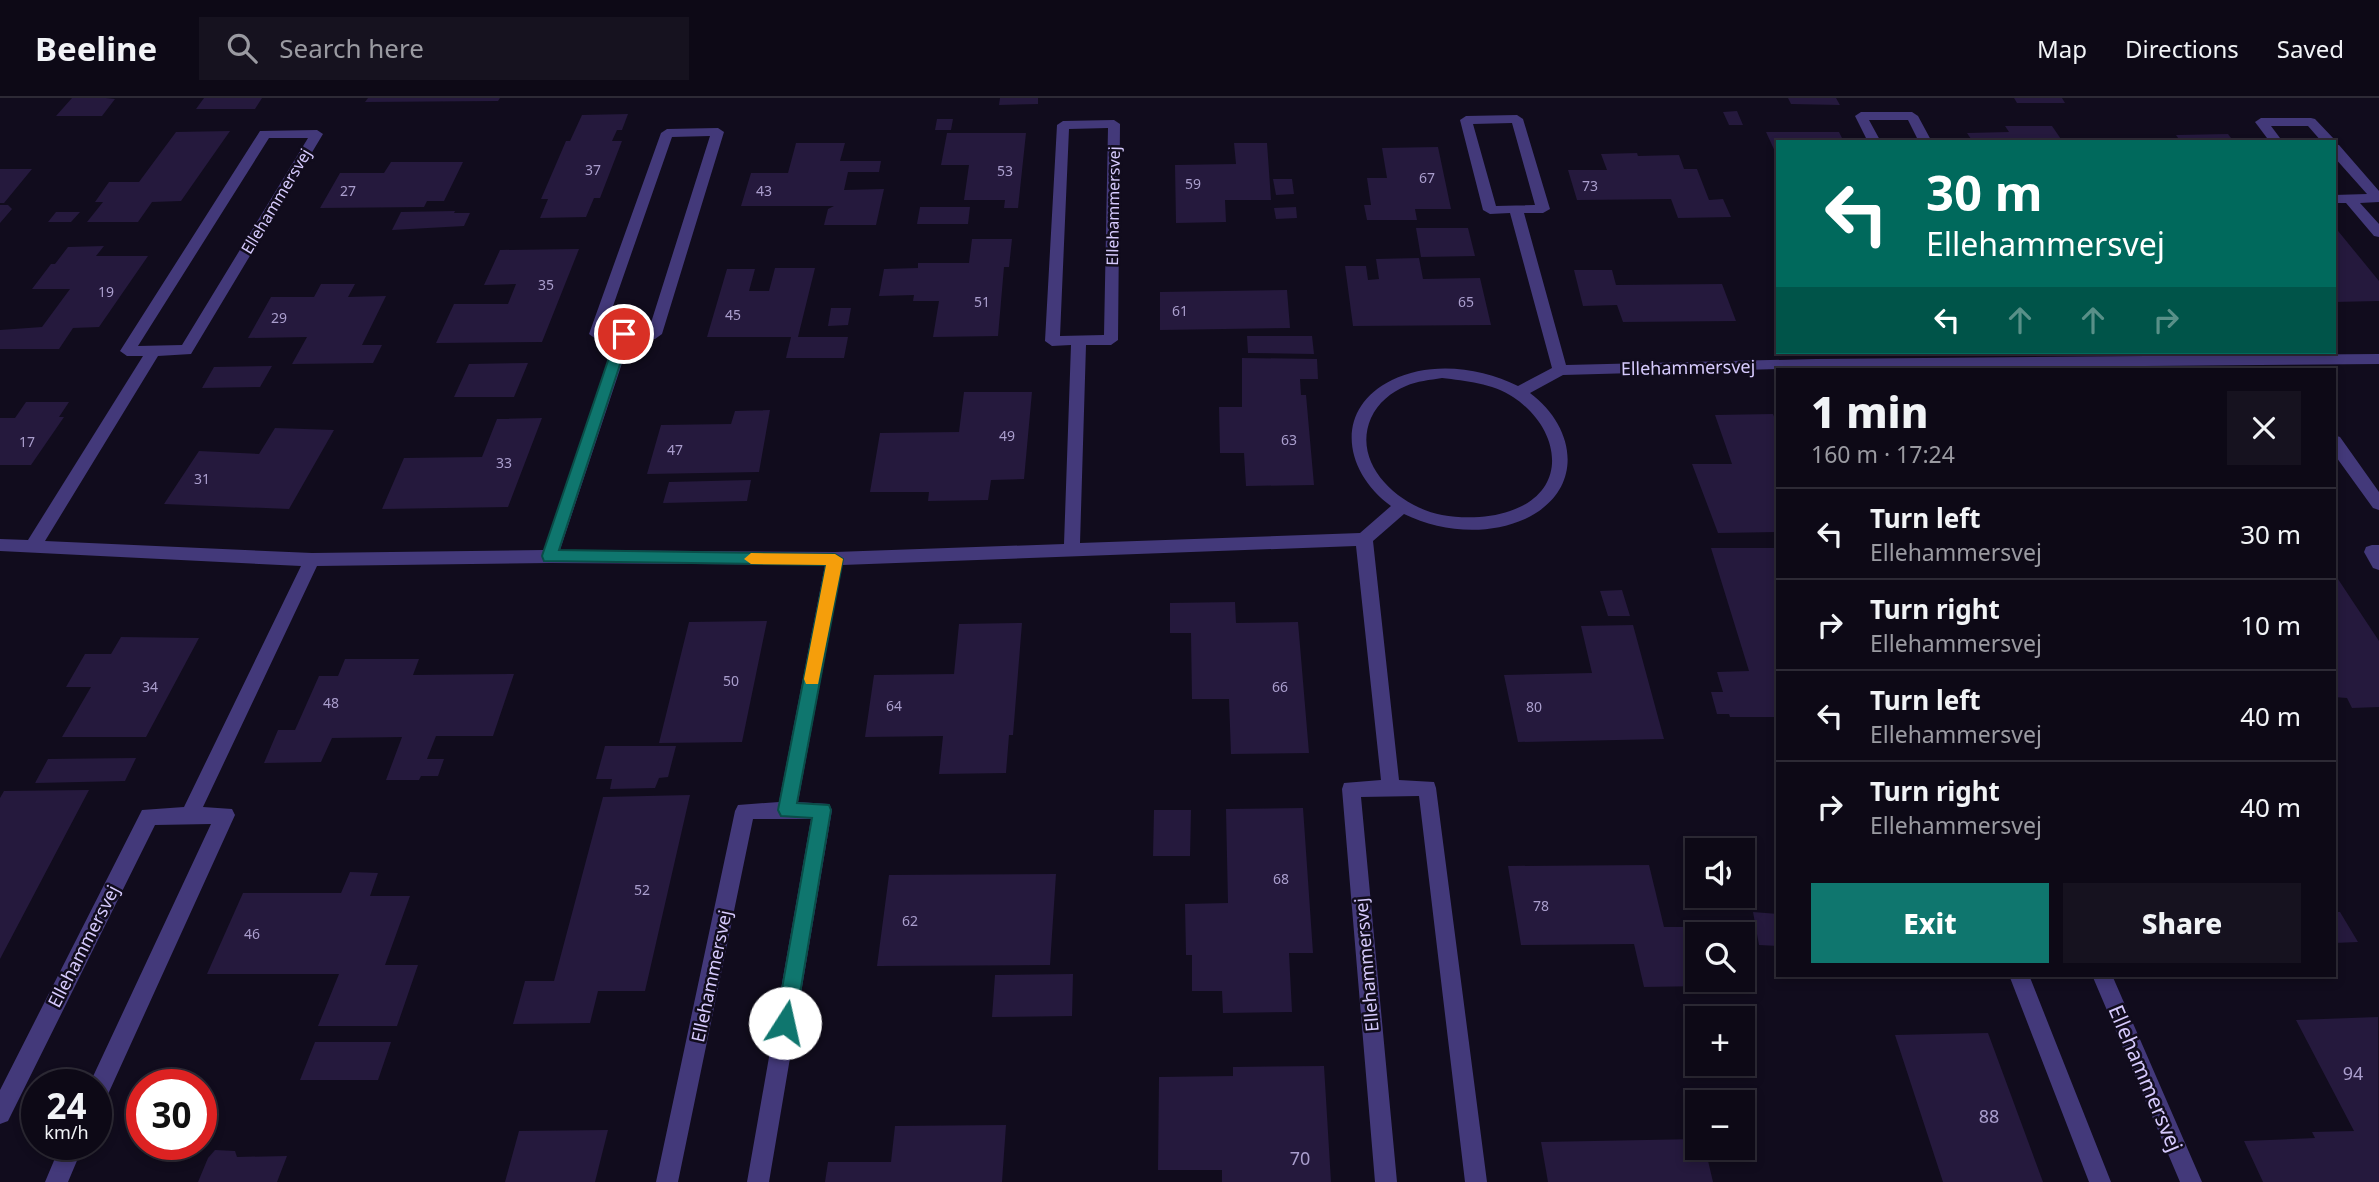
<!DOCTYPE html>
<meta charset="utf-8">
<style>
:root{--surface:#0d0916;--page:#16121f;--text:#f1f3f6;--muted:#9a9aa1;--line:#2d2a35;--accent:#0f766e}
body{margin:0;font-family:"Noto Sans",sans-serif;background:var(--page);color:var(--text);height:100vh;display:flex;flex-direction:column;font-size:26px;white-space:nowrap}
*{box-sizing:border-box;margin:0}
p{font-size:23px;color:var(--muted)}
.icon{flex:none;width:38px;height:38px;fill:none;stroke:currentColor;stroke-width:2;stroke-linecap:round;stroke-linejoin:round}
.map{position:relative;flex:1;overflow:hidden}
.panel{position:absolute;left:1776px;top:270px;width:560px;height:609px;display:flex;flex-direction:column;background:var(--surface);border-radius:0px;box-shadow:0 4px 10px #0003,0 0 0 2px var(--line)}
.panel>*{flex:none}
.guide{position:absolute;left:1776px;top:42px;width:560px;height:214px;border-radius:0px;box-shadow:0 4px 10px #0003,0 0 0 2px var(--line);background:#00695c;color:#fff;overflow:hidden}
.controls{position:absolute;left:1685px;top:740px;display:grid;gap:14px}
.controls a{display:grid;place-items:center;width:70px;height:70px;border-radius:0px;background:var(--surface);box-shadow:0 4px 10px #0003,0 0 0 2px var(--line);font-size:35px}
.speed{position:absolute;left:21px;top:971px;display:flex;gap:14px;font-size:35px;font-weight:700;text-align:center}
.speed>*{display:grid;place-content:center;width:91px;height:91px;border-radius:50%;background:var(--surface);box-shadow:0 4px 10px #0003,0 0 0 2px var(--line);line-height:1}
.speed small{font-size:18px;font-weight:400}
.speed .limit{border:10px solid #d22;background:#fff;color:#111}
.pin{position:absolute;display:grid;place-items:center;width:60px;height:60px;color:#fff;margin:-30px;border:4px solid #fff;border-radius:50%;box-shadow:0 2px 7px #0007}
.me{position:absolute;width:77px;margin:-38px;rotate:10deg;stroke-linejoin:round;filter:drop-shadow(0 0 5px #0008)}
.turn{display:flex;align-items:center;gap:24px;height:147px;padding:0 35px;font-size:32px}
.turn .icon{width:91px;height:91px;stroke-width:2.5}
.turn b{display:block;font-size:49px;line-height:60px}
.lanes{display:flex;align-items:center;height:66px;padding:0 35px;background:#0003;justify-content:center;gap:35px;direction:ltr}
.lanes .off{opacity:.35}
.round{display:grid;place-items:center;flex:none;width:74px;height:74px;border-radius:0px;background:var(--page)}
.overview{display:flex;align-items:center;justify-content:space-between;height:119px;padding:0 35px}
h1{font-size:42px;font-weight:800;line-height:52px}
.button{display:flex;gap:14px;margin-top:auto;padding:14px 35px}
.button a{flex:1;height:80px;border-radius:0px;background:var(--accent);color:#fff;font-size:28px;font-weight:800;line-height:80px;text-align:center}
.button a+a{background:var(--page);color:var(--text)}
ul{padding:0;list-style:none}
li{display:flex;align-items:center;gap:21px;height:91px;padding:0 35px;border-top:2px solid var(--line)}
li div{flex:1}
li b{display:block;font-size:26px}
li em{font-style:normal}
header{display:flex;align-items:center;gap:42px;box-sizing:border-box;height:98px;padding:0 35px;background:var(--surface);border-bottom:2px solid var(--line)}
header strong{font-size:33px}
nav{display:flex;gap:38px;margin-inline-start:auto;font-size:24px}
.search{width:490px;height:63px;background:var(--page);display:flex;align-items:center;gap:18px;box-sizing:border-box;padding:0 24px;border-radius:0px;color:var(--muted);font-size:26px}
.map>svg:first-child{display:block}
.building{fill:#25193d}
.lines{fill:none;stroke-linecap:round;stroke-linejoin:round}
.minor{fill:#43397a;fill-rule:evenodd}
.route{fill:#0f766e;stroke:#0a4d48;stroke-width:2}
.slow{fill:#f59e0b}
.labels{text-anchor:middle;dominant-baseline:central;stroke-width:5;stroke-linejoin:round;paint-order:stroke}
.number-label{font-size:14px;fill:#aa9ecd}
.far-street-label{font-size:16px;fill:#d6cafd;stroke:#110c1d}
.street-label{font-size:18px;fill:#d6cafd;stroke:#110c1d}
.near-number-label{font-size:18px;fill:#aa9ecd}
.near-street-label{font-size:21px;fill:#d6cafd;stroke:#110c1d}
</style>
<header>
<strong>Beeline</strong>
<div class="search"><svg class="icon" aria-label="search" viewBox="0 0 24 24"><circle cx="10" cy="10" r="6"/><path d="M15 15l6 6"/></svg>Search here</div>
<nav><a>Map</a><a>Directions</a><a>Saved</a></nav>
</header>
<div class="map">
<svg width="2379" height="1084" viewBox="0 0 2379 1084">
<rect width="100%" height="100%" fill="#110c1d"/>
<path class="building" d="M72,0H106L115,1L102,18H56Z
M204,0H262L255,11H196Z
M368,0H500L498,3L365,4Z
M1000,0H1038V6L999,7Z
M1788,0H1836L1840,7L1791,6Z
M2014,0H2062L2065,5H2017Z
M1737,13L1743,27H1729L1723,14Z
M628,16L622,32H617L612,43H622L600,100H594L586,119L540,120L548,101H541L566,43H570L582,17Z
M937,21H953L951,32H935Z
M2005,28H2052L2063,44H1973L1967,35L2009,34Z
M230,33L181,103L152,104L138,124H87L103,104H95L109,84H139L176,34Z
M1766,34H1839L1844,44H1778V60Z
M947,35H1026L1018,110H1004L1005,102H964L969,67H941Z
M2228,36L2234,44H2181L2176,37Z
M796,45H845L840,63H881L879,74H848L844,92L884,91L876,127H824L828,111L834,108H741L751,75H788Z
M1234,45H1267L1271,102H1225L1226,124L1176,125L1175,67L1236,66Z
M1438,49L1451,111H1415L1417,122H1367L1364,107H1371L1367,80H1387L1382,50Z
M1637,55L1638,58L1679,57L1684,71H1697L1709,102L1723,101L1731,119L1678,120L1671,101L1577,102L1568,72H1607L1601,56Z
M391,64H463L444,103H427L424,109L320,110L340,75H384Z
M0,71H32L4,105H0Z
M1273,81H1292L1294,96L1276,97Z
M0,107H8L12,111L0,125Z
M920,109H970L968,126H917Z
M1296,109L1297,120L1276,121L1274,110Z
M455,113L454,115H470L464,128L392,132L401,114Z
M56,114H80L71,124H48Z
M2334,128L2379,183V203L2334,204Z
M1416,130H1468L1475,158L1421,159Z
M972,141H1012L1009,169H1004L998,238L933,239L939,203H913L914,197L879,198L884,171L918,170V165H969Z
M104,148L96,158H148L99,229L73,230L59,251H0V232L42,229L70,191H32L51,166H55L68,149Z
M579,151L542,244L436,245L454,206H508L516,186L484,187L500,152Z
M1419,160L1423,181L1480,180L1491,227L1353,228L1345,168H1366L1368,182L1379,181L1376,161Z
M775,170H815L798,239H848L844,260H786L791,239H707L727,171H755L749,193H769Z
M1574,172H1612L1616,187L1722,186L1736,223L1623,224L1617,207L1583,208Z
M321,186H355L348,199L386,198L362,247H382L373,265L292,266L307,239L248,240L271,199H314Z
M1287,192L1290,230L1160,232V194Z
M831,210H851L848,227L828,228Z
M1247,238H1312L1314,256L1248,255Z
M1242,260L1317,261L1318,281H1300L1301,297H1306L1314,387L1246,388L1244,355H1220L1219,309H1242Z
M528,265L514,299H454L469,266Z
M272,268L260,289L202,290L214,269Z
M964,294H1032L1024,381L991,382L988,402L928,403L929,394H870L880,335L959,334Z
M26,304H69L59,319H64L31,367H0V320H15Z
M770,312L759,374L647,376L661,327L731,326L735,313Z
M1773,316L1778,328V434L1718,435L1692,366H1732L1715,317Z
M542,320L508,409L382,411L404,360L482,359L497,321Z
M275,330L334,332L289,411L164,406L199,353L259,356Z
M751,382L747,403L663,405L669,384Z
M1711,450H1778V619H1730L1729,616H1717L1711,594H1723L1717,574L1749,573Z
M2334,475L2379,543V609L2352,610L2347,600L2334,599Z
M1622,492L1630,518H1608L1600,493Z
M1235,504L1236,525L1298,524L1309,655L1231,656L1229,601H1192L1191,535H1170V505Z
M767,523L742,644L659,645L689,524Z
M1022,525L1013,637H1009L1006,675L939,676L943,638L865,639L874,577L954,576L959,526Z
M1633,527L1664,641L1518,644L1504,577L1592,575L1581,528Z
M121,539L199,540L146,639H62L91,589H66L85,556H111Z
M345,561H419L413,577L514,576L493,638H436L427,661H444L438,678H421L419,682H386L402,639L332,640L321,664L264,665L278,632H295L319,578H338Z
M605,648H676L668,679L659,680L655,690L610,691L612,681H596Z
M136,660L125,683L35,685L48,661Z
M89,692L0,861V700L4,693Z
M690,697L645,893H598L590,925L513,926L525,883H554L603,699Z
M1303,710L1313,855H1289L1292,914L1223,915L1222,893H1192V857H1186L1185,806L1228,805L1226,711Z
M1154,712H1191L1190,758H1153Z
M1649,767L1664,829H1689L1698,862V882H1702L1704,888L1644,889L1634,846L1521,847L1508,768Z
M350,774L378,775L370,798H410L385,867H418L397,928H318L339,876H207L243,795H341Z
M1056,776L1050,867L877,868L889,777Z
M1753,814L1778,816V848L1759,847Z
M2334,814H2340L2358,844L2334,845Z
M1073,876L1072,918L992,919L995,877Z
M2378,919L2379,1084H2263L2244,1043L2315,1040L2312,1034L2354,1033L2296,922Z
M1988,935L2043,1084H1943L1895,937Z
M315,944H391L378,982H300Z
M1324,968L1331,1084H1222V1072H1158L1159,979L1233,978V969Z
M1006,1027L1002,1084H825L828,1064H891L895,1028Z
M608,1032L595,1084H505L519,1033Z
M1698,1041V1050H1705L1713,1084H1548L1541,1044Z
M215,1052L235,1053L237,1059L287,1058L277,1084H198L208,1060Z"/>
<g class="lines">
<path class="minor" d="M1912,14L1918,18L1932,44H1919L1908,22H1869L1881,44H1868L1855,18L1861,14Z
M1517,17L1523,21L1550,111L1543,115H1524L1566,267L1816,261L2379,256V266L1778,271L1563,277L1530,295C1577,330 1585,393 1525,421C1487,438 1441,434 1404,416L1373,443L1399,682L1434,684L1436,690L1487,1084H1465L1419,698L1361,699L1397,1084H1375L1342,691L1344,685L1381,682L1356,448L842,467L798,704L829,706L832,712L769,1084H747L811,721H753L678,1084H656L735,713L738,707L779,704L825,467L550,465L317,468L203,709L232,711L235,717L104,1005L96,1008V987H89L211,726L155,727L8,1023L0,1026V992L142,712L184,709L301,468L0,453V441L28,442L143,258H127L120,253L260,33L317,32L323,36L191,256L158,258L45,443L312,455L544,452L615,241H596L589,236L661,35L667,31L718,30L724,34L662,236L655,241H630L560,452L835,454L1064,446L1071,247L1052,248L1045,243L1057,27L1063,23L1114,22L1120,26L1118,242L1111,247H1086L1080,445L1360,435L1391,408C1344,374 1333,311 1392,282C1430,263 1481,269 1518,288L1552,270L1510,115L1490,116L1483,112L1460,22L1466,18ZM1512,25L1535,107L1496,108L1473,26ZM1108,30L1104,237L1060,238L1069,31ZM710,38L649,231H605L672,39ZM269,40H308L182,247L138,248ZM1442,280C1466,283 1492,285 1513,299C1559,329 1572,392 1510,413C1490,420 1464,421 1442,417C1399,409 1351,366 1371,320C1378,305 1391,294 1406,288C1417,283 1430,282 1442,280Z
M2311,20L2315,21L2334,41L2335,44L2334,45L2322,44L2308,28H2271L2283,44H2270L2255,24L2261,20Z
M2334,46L2339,47L2379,93V104L2360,105L2379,126V139L2374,138L2346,105H2334V97L2367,96L2334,59Z
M2334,337L2340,339L2379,394V412L2373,410L2334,356Z
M2372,447H2379V472L2373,470L2364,454L2366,449Z
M2009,877H2029L2111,1084H2089Z
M2092,877H2112L2202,1084H2180Z
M61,1046H84L68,1084H45Z"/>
</g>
<path class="route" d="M624,232L630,236L559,452L835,456L843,461L797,705L829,707L831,712L795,925L792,931L785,934L779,931L776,925L812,720L781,718L778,712L826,467L544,463L542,458L617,236Z"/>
<path class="slow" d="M751,455L835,456L843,461L818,586H806L804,581L826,467L751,466L744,461Z"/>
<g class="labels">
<g class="number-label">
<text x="593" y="71">37</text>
<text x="1005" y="72">53</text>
<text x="1427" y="79">67</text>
<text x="1193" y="85">59</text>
<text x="1590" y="87">73</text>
<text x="348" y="92">27</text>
<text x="764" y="92">43</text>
<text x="546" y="186">35</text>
<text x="106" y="193">19</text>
<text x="982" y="203">51</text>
<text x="1466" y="203">65</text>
<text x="1180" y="212">61</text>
<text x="733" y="216">45</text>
<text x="279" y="219">29</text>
<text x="1007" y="337">49</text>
<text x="1289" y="341">63</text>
<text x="27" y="343">17</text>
<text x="675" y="351">47</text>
<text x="504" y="364">33</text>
<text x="202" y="380">31</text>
<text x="731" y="582">50</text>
<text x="150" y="588">34</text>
<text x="1280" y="588">66</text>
<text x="331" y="604">48</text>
<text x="894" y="607">64</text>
<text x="1534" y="608">80</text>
<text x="1281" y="780">68</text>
<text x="642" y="791">52</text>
<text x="1541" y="807">78</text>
<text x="910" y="822">62</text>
<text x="252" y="835">46</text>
</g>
<g class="far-street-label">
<text transform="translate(276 103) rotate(-59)">Ellehammersvej</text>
<text transform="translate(1113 108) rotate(-89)">Ellehammersvej</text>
</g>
<g class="street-label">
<text transform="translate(1688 269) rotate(-1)">Ellehammersvej</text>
<text transform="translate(83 848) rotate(-63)">Ellehammersvej</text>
<text transform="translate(1366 867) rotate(-95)">Ellehammersvej</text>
<text transform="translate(711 878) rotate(-78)">Ellehammersvej</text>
</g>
<g class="near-number-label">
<text x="2353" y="975">94</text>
<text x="1989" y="1018">88</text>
<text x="1300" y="1060">70</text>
</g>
<g class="near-street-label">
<text transform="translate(2146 980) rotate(67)">Ellehammersvej</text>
</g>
</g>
</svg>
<div class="controls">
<a><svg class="icon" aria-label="sound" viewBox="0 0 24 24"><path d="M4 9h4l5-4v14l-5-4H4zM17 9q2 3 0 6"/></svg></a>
<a><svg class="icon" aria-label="search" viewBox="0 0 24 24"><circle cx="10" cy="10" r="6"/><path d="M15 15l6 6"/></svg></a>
<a>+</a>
<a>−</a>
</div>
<div class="speed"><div>24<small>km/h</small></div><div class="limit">30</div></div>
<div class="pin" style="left:624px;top:236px;background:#d93025"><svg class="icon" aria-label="arrive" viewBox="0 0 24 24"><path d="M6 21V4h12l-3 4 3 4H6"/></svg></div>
<svg class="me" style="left:785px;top:925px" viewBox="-20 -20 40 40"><circle r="19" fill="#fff"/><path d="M0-13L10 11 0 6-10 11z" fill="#0f766e"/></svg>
<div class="guide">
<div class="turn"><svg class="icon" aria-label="left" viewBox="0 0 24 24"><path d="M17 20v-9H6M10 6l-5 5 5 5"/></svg><div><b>30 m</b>Ellehammersvej</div></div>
<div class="lanes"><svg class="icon" aria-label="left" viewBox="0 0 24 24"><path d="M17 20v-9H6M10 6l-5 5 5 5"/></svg><svg class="icon off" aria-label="ahead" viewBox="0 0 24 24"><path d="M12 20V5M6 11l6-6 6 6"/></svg><svg class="icon off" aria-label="ahead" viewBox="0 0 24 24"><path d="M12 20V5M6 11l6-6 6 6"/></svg><svg class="icon off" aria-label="right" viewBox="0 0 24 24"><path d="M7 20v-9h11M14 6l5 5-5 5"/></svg></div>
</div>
<section class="panel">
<div class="overview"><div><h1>1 min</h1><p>160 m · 17:24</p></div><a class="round"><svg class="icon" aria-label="close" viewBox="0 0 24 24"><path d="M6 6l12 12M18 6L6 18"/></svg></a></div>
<ul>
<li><svg class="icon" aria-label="left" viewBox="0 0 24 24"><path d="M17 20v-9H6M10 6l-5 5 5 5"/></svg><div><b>Turn left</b><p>Ellehammersvej</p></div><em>30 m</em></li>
<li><svg class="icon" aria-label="right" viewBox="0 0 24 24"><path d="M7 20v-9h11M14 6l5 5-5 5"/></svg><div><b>Turn right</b><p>Ellehammersvej</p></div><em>10 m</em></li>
<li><svg class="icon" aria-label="left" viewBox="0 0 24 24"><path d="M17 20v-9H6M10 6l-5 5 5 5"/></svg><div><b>Turn left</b><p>Ellehammersvej</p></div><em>40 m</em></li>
<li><svg class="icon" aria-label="right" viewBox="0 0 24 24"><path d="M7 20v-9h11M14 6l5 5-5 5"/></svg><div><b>Turn right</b><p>Ellehammersvej</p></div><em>40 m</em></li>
</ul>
<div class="button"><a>Exit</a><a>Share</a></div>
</section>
</div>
